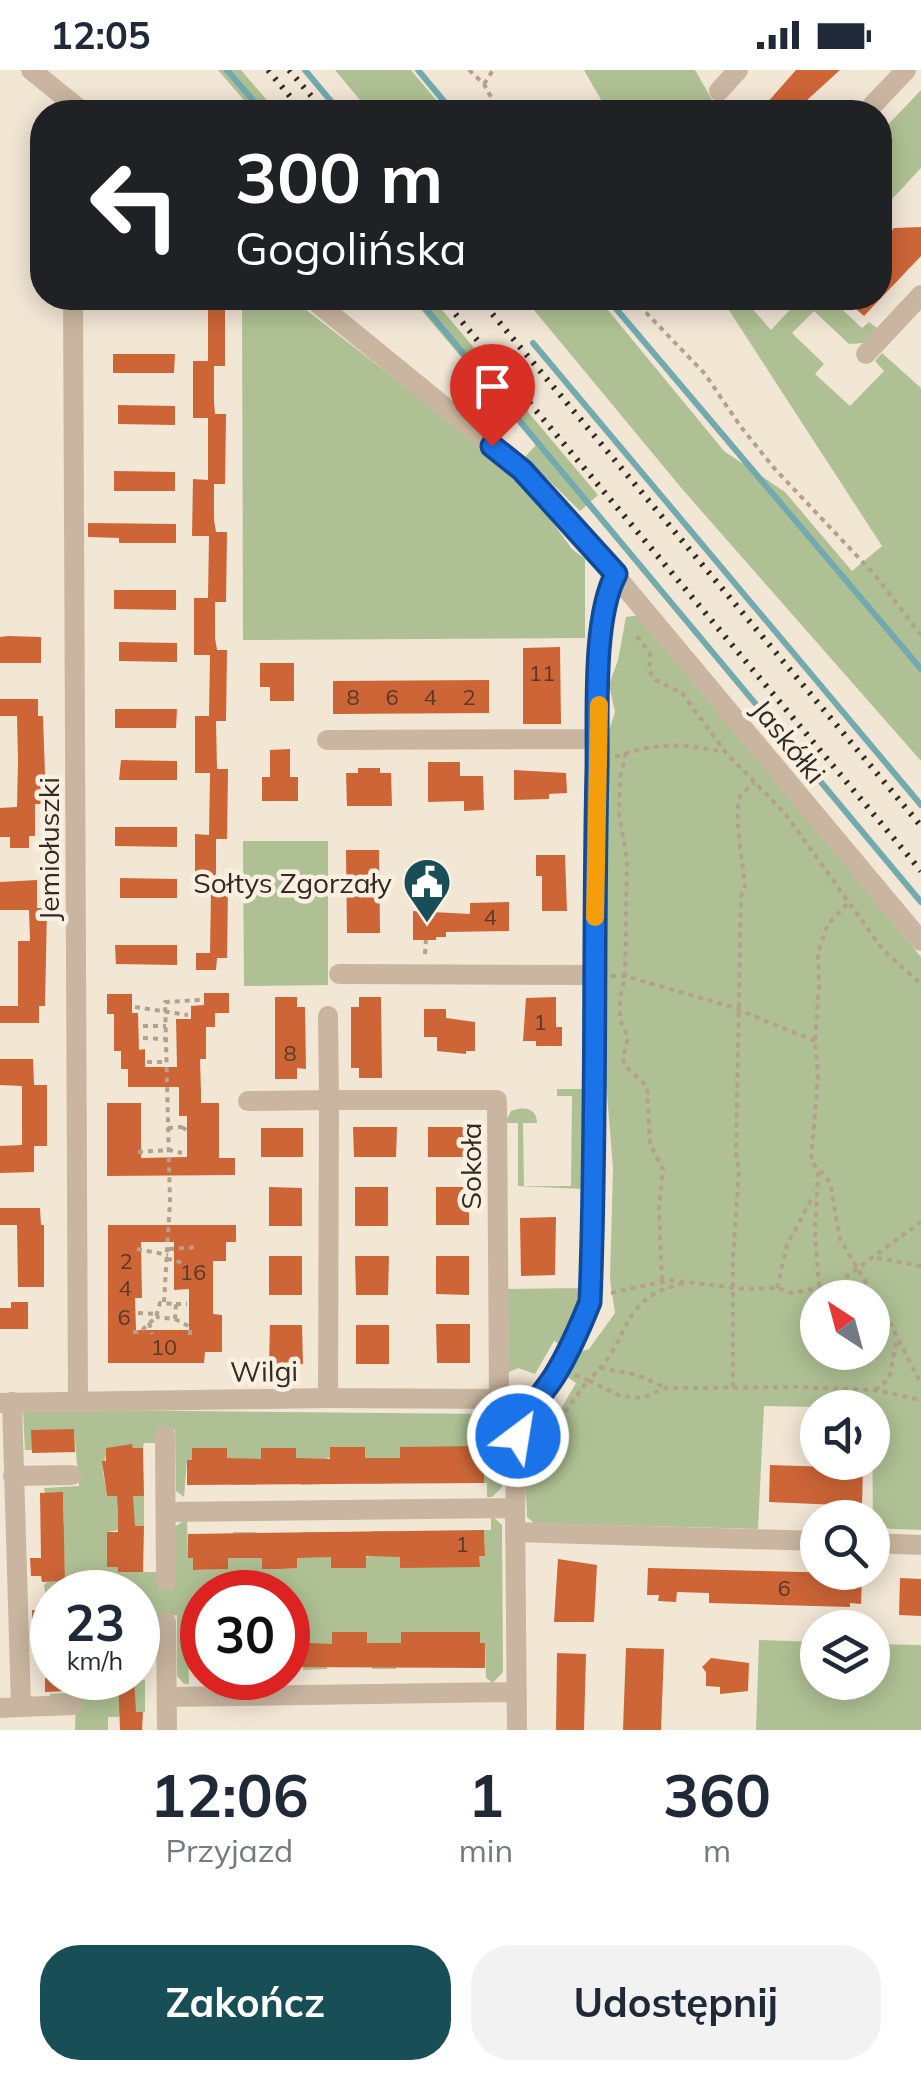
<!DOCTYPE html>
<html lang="pl">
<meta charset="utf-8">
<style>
:root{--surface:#fff;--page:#f2f2f3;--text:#1f2937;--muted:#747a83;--accent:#184e56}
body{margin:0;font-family:Mulish,sans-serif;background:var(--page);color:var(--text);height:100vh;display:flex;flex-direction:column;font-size:38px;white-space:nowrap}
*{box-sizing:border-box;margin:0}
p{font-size:32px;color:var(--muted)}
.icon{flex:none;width:55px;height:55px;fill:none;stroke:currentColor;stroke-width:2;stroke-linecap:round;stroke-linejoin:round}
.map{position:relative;height:1660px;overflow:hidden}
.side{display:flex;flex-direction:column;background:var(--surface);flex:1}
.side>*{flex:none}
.top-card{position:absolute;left:30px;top:30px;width:862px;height:210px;border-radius:40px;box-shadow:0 5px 25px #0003;background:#202124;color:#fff;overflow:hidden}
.needle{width:65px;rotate:324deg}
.buttons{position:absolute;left:800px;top:1210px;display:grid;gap:20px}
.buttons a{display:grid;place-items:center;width:90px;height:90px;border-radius:50%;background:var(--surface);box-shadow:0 5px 25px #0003;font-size:50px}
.speed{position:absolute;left:30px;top:1500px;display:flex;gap:20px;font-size:50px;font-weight:700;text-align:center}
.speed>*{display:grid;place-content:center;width:130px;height:130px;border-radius:50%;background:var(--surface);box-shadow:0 5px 25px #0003;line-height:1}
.speed small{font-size:25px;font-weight:400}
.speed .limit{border:15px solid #d22;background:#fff;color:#111}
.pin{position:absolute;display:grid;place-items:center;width:85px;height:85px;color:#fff;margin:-102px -42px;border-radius:50% 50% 50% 0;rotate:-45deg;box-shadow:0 0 10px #0007}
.pin .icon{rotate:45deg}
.me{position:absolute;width:110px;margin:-55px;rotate:31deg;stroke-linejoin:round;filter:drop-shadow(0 0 8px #0008)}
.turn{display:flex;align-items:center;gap:35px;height:210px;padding:0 40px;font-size:45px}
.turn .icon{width:130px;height:130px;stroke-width:2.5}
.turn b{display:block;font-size:70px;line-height:85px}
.eta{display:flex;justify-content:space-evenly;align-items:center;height:170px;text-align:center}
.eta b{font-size:60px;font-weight:700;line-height:70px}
.primary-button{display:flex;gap:20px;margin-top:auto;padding:20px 40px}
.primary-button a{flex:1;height:115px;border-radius:40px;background:var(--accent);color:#fff;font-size:40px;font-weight:700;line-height:115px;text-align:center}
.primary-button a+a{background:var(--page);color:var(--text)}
.status{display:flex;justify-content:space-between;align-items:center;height:70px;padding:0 50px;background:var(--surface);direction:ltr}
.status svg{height:28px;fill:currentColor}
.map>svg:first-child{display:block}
.green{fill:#afc194;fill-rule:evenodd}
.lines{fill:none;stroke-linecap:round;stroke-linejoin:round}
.stream{stroke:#72aab0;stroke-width:6}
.building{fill:#cd6537;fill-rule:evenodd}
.path{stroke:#b5a08b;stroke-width:4;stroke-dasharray:5 5;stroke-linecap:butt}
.street{stroke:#cab6a0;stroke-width:20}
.rail{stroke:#332a24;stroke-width:6;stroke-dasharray:2.5 8;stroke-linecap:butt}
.route-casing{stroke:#114b97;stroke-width:25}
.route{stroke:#1a73e8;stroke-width:18}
.slow{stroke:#f59e0b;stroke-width:18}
.labels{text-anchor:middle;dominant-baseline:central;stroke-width:9;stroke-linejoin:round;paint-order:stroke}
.number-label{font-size:22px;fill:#5a3929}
.street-label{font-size:28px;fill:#332a24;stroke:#faf0e1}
.poi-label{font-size:28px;fill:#332a24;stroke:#faf0e1;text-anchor:end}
</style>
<div class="status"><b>12:05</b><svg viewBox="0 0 49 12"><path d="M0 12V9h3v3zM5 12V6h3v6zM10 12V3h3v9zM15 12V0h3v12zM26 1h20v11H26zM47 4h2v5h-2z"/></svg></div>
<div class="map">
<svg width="921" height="1660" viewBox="0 0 921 1660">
<rect width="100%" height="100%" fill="#f2e6d5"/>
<path class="green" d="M218,0H241L277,42H254Z
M335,0H411L446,42H370Z
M584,0H695L719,42H608Z
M921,20V98L880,142V52L886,57Z
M242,228H291L517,404L572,479L585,489V568L243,570Z
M411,228H432L598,425L580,441L525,387L536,375Z
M524,228H598L724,381L785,422L852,501L882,476L721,228H743L771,260L801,228H830L862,258L869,252L877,258L863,273L849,274L814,241L792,263L824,294L815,304L850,336L884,301L875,291L882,283L921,318V691L683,420Z
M641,545L921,887V1460L873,1458L872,1338L764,1336L758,1459L534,1453L527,1447C526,1412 520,1379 538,1347L552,1354L576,1313L563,1304L576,1283L589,1279L615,1243L610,1210L613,1098L603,976V765L607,667L615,642L609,615L618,590L626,547ZM818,1228H872V1282H818Z
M243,771H328V915L244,916Z
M557,1019H585L586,1120L580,1235L561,1275L554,1271L535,1304L518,1298L505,1304V1219L581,1218V1119L518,1116V1053H505L511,1041C523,1036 537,1038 537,1053H523L524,1116H571L572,1026H557Z
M88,1340L490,1344L501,1355L502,1417L492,1427H487V1413H484V1388L400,1377V1388H394V1413L371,1414V1389H365V1377L325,1389V1414L301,1415V1390L296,1389V1378H262L261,1389L256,1390V1415H232V1390L193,1378L192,1390H187L184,1427L176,1421L175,1360H156L155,1373H144L143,1378H133L132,1375L107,1378L103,1402L107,1426H144V1456L107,1462V1496L118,1497L119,1502H159V1519H173L174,1457L187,1449L188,1488H193L194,1500L227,1499L228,1488L233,1487V1462H256V1487L262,1488L263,1499L296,1498L297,1487H302V1462H326V1486L331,1487L332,1498H366V1487L371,1486V1461H395V1486L479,1497V1486L485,1485L484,1460H491V1445L502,1455L503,1602L493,1613L486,1608L485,1573H480V1562L419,1565V1562H402L401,1573L396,1574V1599H372V1574L332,1562V1574H327V1599L303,1600V1575L297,1574V1563H288V1522H202V1564H194L193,1575H188L189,1614H184L177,1606V1545L157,1548L156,1562H138V1522H52V1534H47L44,1515L47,1512L65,1510L64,1476L46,1455L64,1454L63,1423H45L44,1418L79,1416L74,1360L32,1361V1380H25L23,1342Z
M759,1570L817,1572L818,1612H872L873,1574L921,1575V1660H756Z
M68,1608L145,1610V1642H120L119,1647H108V1660H75L76,1627L50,1628V1624L68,1623Z"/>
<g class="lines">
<path class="stream" d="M227,0L263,42
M305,0L340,42
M418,0L453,42
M417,228L921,832
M607,228L921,599
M533,273L921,735"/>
</g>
<path class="building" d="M796,0H840L794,42H759Z
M921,157V186L864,246L843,228H880V174L894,158Z
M208,228H225V296H214V332L215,344H226L225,414H214V450L216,462H227L226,532H215V568L217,580H227L226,651H216L217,699H228L227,769H216V805L217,817H228L227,888H217L216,900H196V883H210L211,821H195V764L209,765L210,703H195V646H209L210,585H194V528H208L209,466H192L193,409L208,410V348H193V291H208Z
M113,284H175L174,303H113Z
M118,335L175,336V355L118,354Z
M114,401L175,402V421H114Z
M88,453L176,454V473H119V468L88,467Z
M114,520H176V540L114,539Z
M8,566L41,567V593H0V567Z
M119,572L177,573V592L119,591Z
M560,577L561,654H523V578Z
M260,593H294V631H270V617H260Z
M489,610V643L333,644V611Z
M0,629H38V646H43L46,734H35V766H29V778H10V767H0V738L17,737L18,691L17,646H0Z
M115,639H177L176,658H115Z
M290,679V707H298V731H262V707H270V680Z
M121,690L177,691V710H119Z
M428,692H460V706H483L484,740L464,741V731L428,732Z
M358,698H380V703H391L392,736H347L346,703H358Z
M514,700L566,703L567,723L549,724V729L514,730Z
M115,757H177V777L115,776Z
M346,780H379L380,863H347Z
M536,785H565L567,841H542V806H536Z
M120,808L177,809V828H120Z
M37,810V838H47L45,936H39V953H0V936H18V871H30L29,840H0V812Z
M509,832V861L446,862V867H436V870H413V841L470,844V833Z
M115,875H177V895L116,894Z
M204,923H229V943H215V957H206V989H200L201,1023V1033H219V1088H235V1105L107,1106V1033H141V1088L187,1087V1046H179V1017H128V999H121V981H114V944H107V924H132V943H138L139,980L145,979V997H177L176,949H191V936L204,935Z
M275,927H297V937H305L306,999L297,998V1009H275Z
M359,927H381L382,1008H359V998H351V937H359Z
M556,927V957H562V976H536V971H523L526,928Z
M424,939H446V948L475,952V981H466V984L437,981V967H424Z
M0,989H33L34,1015H47V1076H34V1102L0,1103V1076L22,1075V1016L0,1015Z
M353,1057H397L396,1087H354Z
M428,1057H471V1087H428Z
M261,1058H303V1087H261Z
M269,1117L302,1118V1156H269Z
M355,1117H388V1156H355Z
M436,1117H469V1155H436Z
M0,1138H40L41,1155H44V1217H18L17,1155H0Z
M556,1147L555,1205L521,1206L520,1148Z
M108,1155H236V1172H226V1191H213V1244L222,1245V1282H205L204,1293H108ZM141,1172H174V1220L189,1219V1260H136L135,1228H142Z
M269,1186H302V1225H269Z
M355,1186H389L388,1225H356Z
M436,1186H469V1225L436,1224Z
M11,1232H28V1259H0V1238H11Z
M436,1254H470V1293H437Z
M270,1255H302L303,1294H269Z
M356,1255H389V1294H356Z
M74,1359L75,1382L32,1383L31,1360Z
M132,1374L133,1378H143L144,1426H133L135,1456H144L143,1502H118V1497H107V1462H118V1441L117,1426H107L102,1391H106V1378Z
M479,1376V1387H484V1413L187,1415V1390H192V1378H227V1388L261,1389V1378H296V1388L330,1389V1377H365V1388H400V1377Z
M770,1395L863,1398L862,1436L769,1432Z
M63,1422L65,1511L42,1512L41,1506H31L30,1488H41L40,1423Z
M484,1460L485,1486H479L480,1497L400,1498V1487L366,1486V1498H331V1487L297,1488V1498L280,1499H262V1488H228V1499L193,1500V1488H188V1464Z
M558,1489L597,1495L594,1552H554Z
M648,1498L843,1503V1507H862L861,1534L850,1533V1537L709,1533V1523L677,1522L676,1532L658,1531L659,1525H647Z
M900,1508L921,1509V1546L899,1545Z
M32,1540H52V1558L32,1559Z
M332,1562H367V1573H401V1562H480V1573H485V1598L288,1597V1572L332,1574Z
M626,1578L664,1579L661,1660H623Z
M557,1583L586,1584L584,1660H556Z
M711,1588L749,1593L748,1621L720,1624V1617L706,1616V1602L702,1597Z
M45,1608H68V1621L45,1622Z
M118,1608H134L136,1642H143L142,1660H120Z"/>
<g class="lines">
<path class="path" d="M469,0L484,14L499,42
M484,14L493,0
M632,228L705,304L741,357L774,398L875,505L921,565
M637,566L650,583L649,600L655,610L682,623L726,683L784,742L883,880L921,914
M626,683L620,708L619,743L627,789L625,906L620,928V950L628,967L623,988L625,996L647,1016L650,1074L663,1099L659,1140L662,1212
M615,687C651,673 685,673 723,682
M847,834L828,854L818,882L819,915L815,971L818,1008L811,1091L830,1112L840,1169L890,1253L921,1314
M425,884L426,870
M611,906H625L732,937L815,971
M135,937L188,945
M143,956H166
M143,968L166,969
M147,992H167
M182,1057L190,1063
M168,1058L182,1057L185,1052
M138,1082L169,1080L182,1083
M818,1102L815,1164L819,1217
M137,1179L168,1185
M169,1179L199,1177
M877,1188L921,1196
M167,1189L176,1190L186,1196
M777,1218L787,1175L813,1126
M611,1223L669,1210L745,1219L777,1218L792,1223L836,1214L921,1152
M164,1232L170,1131L165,932L200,930
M176,1234H187
M138,1243L156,1244
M175,1249L190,1257V1267
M149,1253L152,1264
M133,1262H140L156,1247L160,1233L176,1234L175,1249L156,1247
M600,1298L638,1305L666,1318
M575,1305L588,1310C634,1272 615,1226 687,1213
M733,1317V1187L739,1101L736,1084L741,826L745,817C744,798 732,741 741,725C742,723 753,714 754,713
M875,1320L889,1309L897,1268
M537,1361L549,1364L588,1310L620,1326L642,1328L666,1318L802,1317L875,1320L921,1330"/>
<path class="street" d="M31,0L83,42
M719,21L738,0
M866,42L906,0
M73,228L78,1330
M311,228L522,400L564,444L921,871
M866,284L921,225
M327,670L597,669
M339,904L594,905
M248,1031L329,1030L328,946
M328,1328L329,1030H497L499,1329
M0,1333L328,1328L499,1329L507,1334
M522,1347C555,1317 573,1273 590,1232C595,1055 593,877 597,700C598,649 594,547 616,504
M165,1365L166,1511
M13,1406L72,1405
M166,1442L515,1438
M515,1462L818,1471
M872,1473L921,1475
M166,1552L167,1660
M167,1627L517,1622
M21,1637L73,1635
M0,1638L21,1637L12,1332
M517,1660L515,1438L518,1366L522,1347"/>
<path class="rail" d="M268,0L303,42
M289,0L325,42
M442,228L921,801
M479,228L921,756"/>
</g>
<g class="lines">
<g class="route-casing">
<path id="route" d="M492,376L522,400L616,504C592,549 598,647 597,700C593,877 597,1055 590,1232C580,1257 569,1282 555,1305C542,1326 523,1342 518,1366"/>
</g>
<use href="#route" class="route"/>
<path class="slow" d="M595,847L599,635"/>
</g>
<defs>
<g id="civic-pin" transform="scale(2.5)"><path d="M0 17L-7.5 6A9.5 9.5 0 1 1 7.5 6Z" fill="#184e56" stroke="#faf0e1"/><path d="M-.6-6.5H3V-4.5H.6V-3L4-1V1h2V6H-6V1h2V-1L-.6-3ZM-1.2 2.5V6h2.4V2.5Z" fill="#fff"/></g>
</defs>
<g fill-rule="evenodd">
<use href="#civic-pin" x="427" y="812"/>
</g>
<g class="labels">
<g class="number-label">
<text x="542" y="603">11</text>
<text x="353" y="627">8</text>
<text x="392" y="627">6</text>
<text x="430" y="627">4</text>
<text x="469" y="627">2</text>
<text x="490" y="847">4</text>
<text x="540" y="952">1</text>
<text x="290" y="983">8</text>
<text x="126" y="1191">2</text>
<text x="193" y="1202">16</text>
<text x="125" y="1218">4</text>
<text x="124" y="1247">6</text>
<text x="164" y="1277">10</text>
<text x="462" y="1474">1</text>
<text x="784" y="1518">6</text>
</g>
<g class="street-label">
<text transform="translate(789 671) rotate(51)">Jaskółki</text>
<text transform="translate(48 779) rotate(-90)">Jemiołuszki</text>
<text transform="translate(470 1096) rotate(-90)">Sokoła</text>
<text transform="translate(264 1301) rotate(-1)">Wilgi</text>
</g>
<g class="poi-label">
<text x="392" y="812">Sołtys Zgorzały</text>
</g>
</g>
</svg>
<div class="buttons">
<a><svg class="needle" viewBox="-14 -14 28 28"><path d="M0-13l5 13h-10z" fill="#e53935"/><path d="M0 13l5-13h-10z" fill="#747a83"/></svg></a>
<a><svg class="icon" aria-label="sound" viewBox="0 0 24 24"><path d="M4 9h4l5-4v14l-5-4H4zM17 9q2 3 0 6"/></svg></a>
<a><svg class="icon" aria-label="search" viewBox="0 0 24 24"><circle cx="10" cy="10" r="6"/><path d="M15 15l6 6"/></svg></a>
<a><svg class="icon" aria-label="layers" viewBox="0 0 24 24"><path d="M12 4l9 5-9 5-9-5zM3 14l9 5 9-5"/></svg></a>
</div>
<div class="speed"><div>23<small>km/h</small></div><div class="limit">30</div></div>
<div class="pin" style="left:492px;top:376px;background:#d93025"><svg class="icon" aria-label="arrive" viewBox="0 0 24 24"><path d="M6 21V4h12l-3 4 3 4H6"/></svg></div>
<svg class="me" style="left:518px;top:1366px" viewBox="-20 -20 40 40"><circle r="17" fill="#1a73e8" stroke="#fff" stroke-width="3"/><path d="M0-11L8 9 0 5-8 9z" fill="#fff"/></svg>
<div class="top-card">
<div class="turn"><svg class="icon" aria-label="left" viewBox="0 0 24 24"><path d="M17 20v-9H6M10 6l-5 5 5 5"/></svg><div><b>300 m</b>Gogolińska</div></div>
</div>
</div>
<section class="side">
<div class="eta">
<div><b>12:06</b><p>Przyjazd</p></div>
<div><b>1</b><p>min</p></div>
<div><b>360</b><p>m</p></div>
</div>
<div class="primary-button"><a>Zakończ</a><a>Udostępnij</a></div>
</section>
